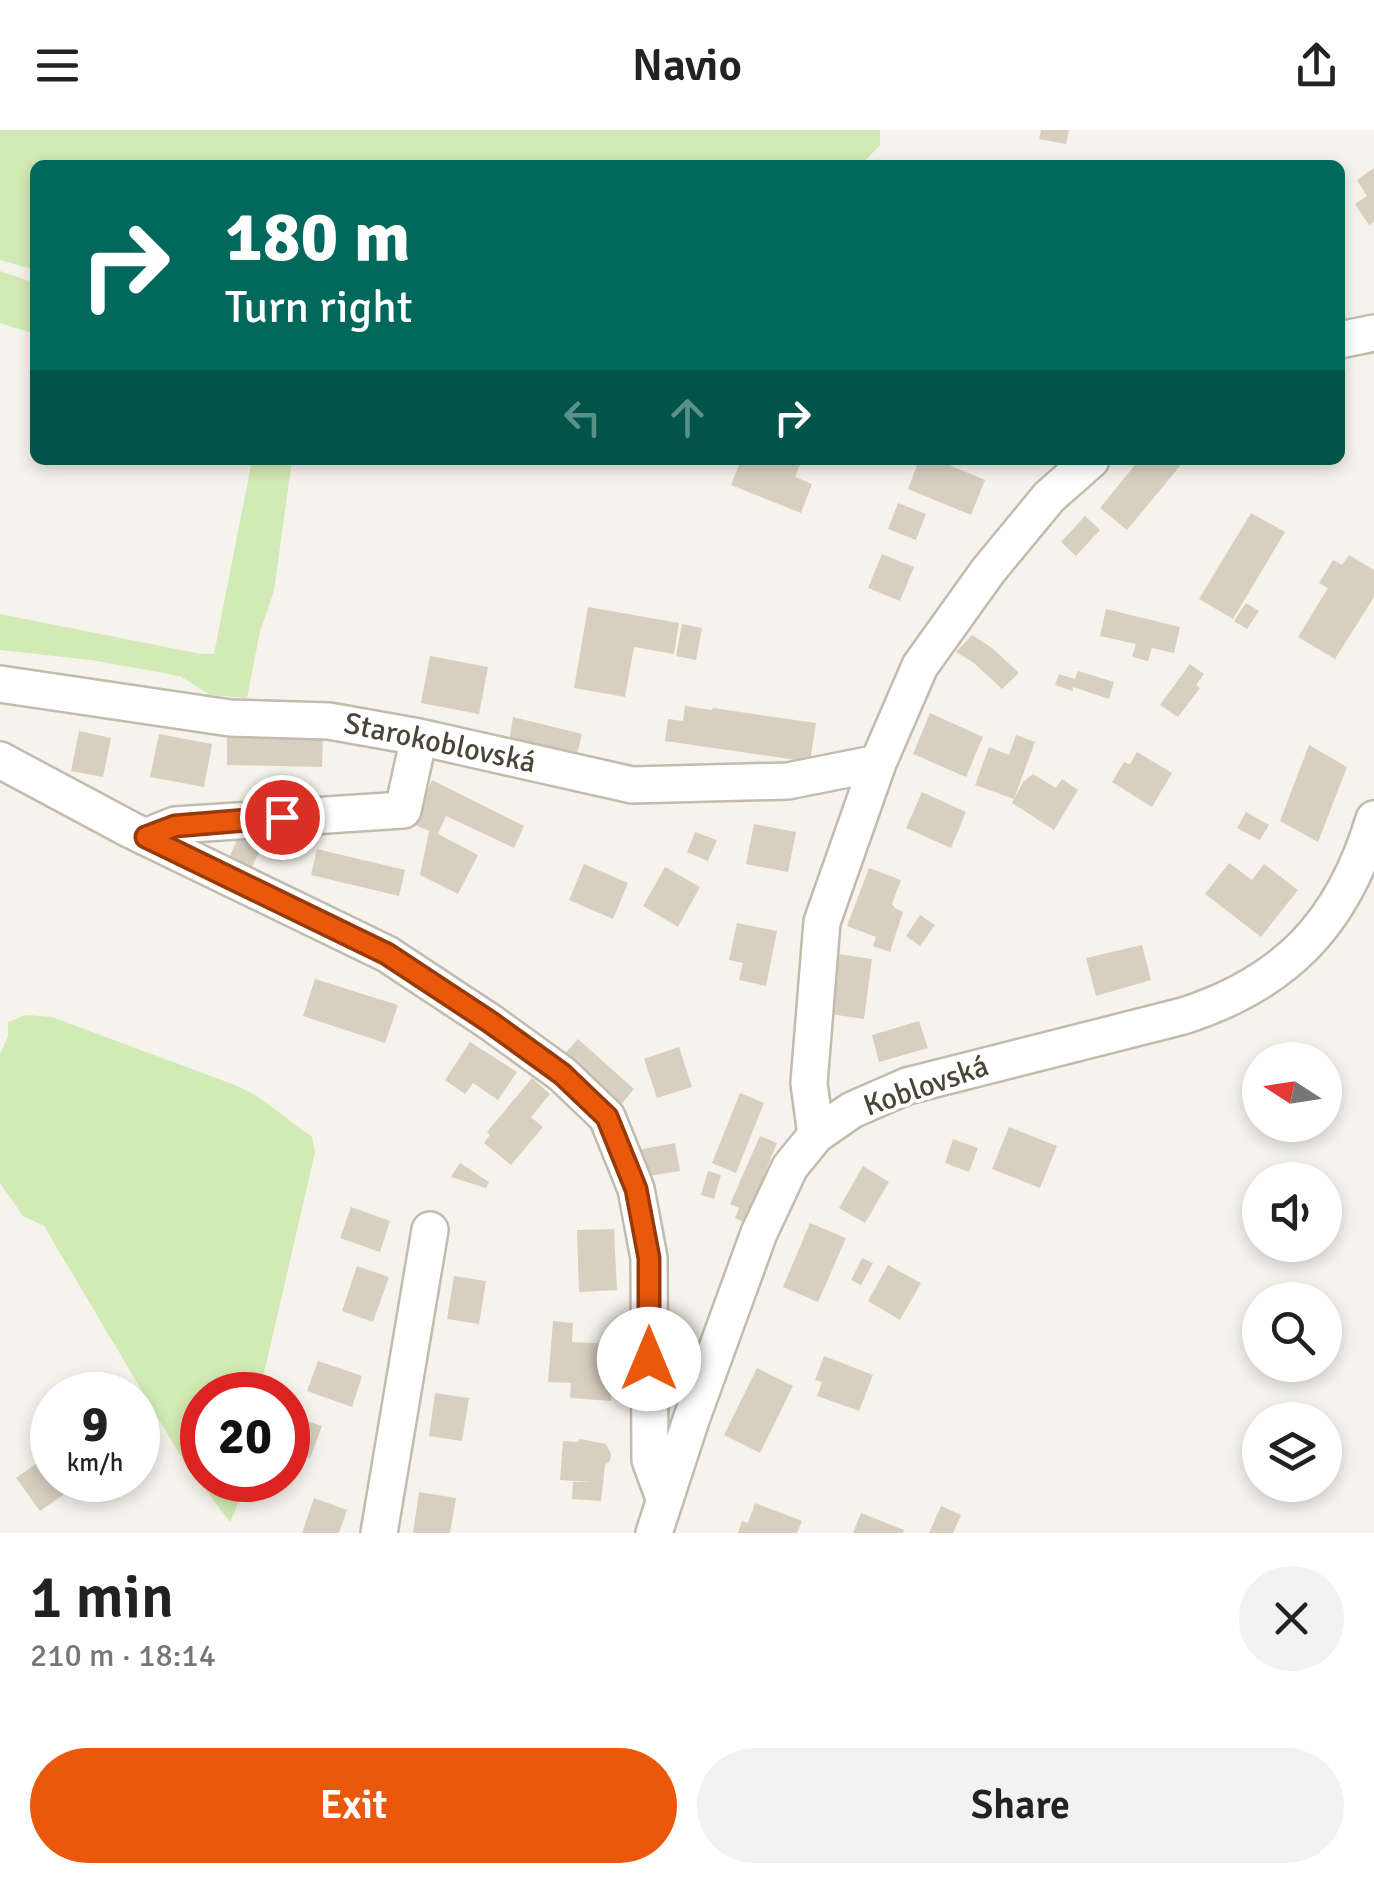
<!DOCTYPE html>
<meta charset="utf-8">
<style>
:root{--surface:#fff;--page:#f2f2f2;--text:#222;--muted:#767676;--accent:#ea580c}
body{margin:0;font-family:Signika,sans-serif;background:var(--page);color:var(--text);height:100vh;display:flex;flex-direction:column;font-size:38px;white-space:nowrap}
*{box-sizing:border-box;margin:0}
p{font-size:32px;color:var(--muted)}
.icon{flex:none;width:55px;height:55px;fill:none;stroke:currentColor;stroke-width:2;stroke-linecap:round;stroke-linejoin:round}
.map{position:relative;height:1403px;overflow:hidden}
.details{display:flex;flex-direction:column;background:var(--surface);flex:1}
.details>*{flex:none}
.top-card{position:absolute;left:30px;top:30px;width:1315px;height:305px;border-radius:15px;box-shadow:0 5px 15px #0003;background:#00695c;color:#fff;overflow:hidden}
.needle{width:65px;rotate:282deg}
.fabs{position:absolute;left:1242px;top:912px;display:grid;gap:20px}
.fabs a{display:grid;place-items:center;width:100px;height:100px;border-radius:50%;background:var(--surface);box-shadow:0 5px 15px #0003;font-size:50px}
.speed{position:absolute;left:30px;top:1242px;display:flex;gap:20px;font-size:50px;font-weight:700;text-align:center}
.speed>*{display:grid;place-content:center;width:130px;height:130px;border-radius:50%;background:var(--surface);box-shadow:0 5px 15px #0003;line-height:1}
.speed small{font-size:25px;font-weight:400}
.speed .limit{border:15px solid #d22;background:#fff;color:#111}
.pin{position:absolute;display:grid;place-items:center;width:85px;height:85px;color:#fff;margin:-42px;border:5px solid #fff;border-radius:50%;box-shadow:0 2px 10px #0007}
.me{position:absolute;width:110px;margin:-55px;rotate:0deg;stroke-linejoin:round;filter:drop-shadow(0 0 8px #0008)}
.turn{display:flex;align-items:center;gap:35px;height:210px;padding:0 30px;font-size:45px}
.turn .icon{width:130px;height:130px;stroke-width:2.5}
.turn b{display:block;font-size:70px;line-height:85px}
.lanes{display:flex;align-items:center;height:95px;padding:0 30px;background:#0003;justify-content:center;gap:50px;direction:ltr}
.lanes .off{opacity:.35}
.round{display:grid;place-items:center;flex:none;width:105px;height:105px;border-radius:52px;background:var(--page)}
.overview{display:flex;align-items:center;justify-content:space-between;height:170px;padding:0 30px}
h1{font-size:60px;font-weight:600;line-height:75px}
.action{display:flex;gap:20px;margin-top:auto;padding:20px 30px}
.action a{flex:1;height:115px;border-radius:60px;background:var(--accent);color:#fff;font-size:40px;font-weight:600;line-height:115px;text-align:center}
.action a+a{background:var(--page);color:var(--text)}
header{display:flex;justify-content:space-between;align-items:center;height:130px;padding:0 30px;background:var(--surface);font-size:45px;font-weight:600}
.map>svg:first-child{display:block}
.green{fill:#d2eab5}
.building{fill:#d8cfc1}
.lines{fill:none;stroke-linecap:round;stroke-linejoin:round}
.minor-casing{stroke:#c2bbae;stroke-width:40}
.minor{stroke:#fff;stroke-width:35}
.route-casing{stroke:#983908;stroke-width:25}
.route{stroke:#ea580c;stroke-width:18}
.labels{text-anchor:middle;dominant-baseline:central;stroke-width:8;stroke-linejoin:round;paint-order:stroke}
.street-label{font-size:30px;fill:#4b4439;stroke:#fff}
</style>
<header><svg class="icon" aria-label="menu" viewBox="0 0 24 24"><path d="M4 6h16M4 12h16M4 18h16"/></svg>Navio<svg class="icon" aria-label="share" viewBox="0 0 24 24"><path d="M12 15V3M7 8l5-5 5 5M5 13v7h14v-7"/></svg></header>
<div class="map">
<svg width="1374" height="1403" viewBox="0 0 1374 1403">
<rect width="100%" height="100%" fill="#f6f3ec"/>
<path class="green" d="M0,0H880V15L861,35H35V140L0,130Z
M0,141L35,153V204L0,193Z
M252,330H292L274,461L260,501L247,568L210,565L180,546L91,530L0,520V484L201,524H214Z
M26,885L52,887L235,955L257,966L312,1007L315,1022L259,1265H202V1350H243L236,1379L230,1392L183,1330L44,1096L23,1086L0,1053V924L8,906V892Z"/>
<path class="building" d="M1041,0H1069L1066,14L1039,9Z
M1374,38V92L1369,95L1355,74L1367,66L1357,50Z
M741,330H802L795,347L812,354L801,383L731,355Z
M919,330H937L985,350L971,385L908,359Z
M1139,330H1172L1180,336L1127,400L1100,378Z
M898,373L926,384L916,410L888,399Z
M1251,383L1285,402L1233,489L1199,469Z
M1085,386L1100,400L1076,426L1061,412Z
M882,424L914,437L900,471L868,458Z
M1349,425L1374,440V467L1335,529L1298,507L1328,458L1319,453L1333,430L1342,435Z
M1246,473L1259,481L1247,499L1234,491Z
M588,477L679,493L674,524L634,517L625,567L574,558Z
M1106,479L1180,497L1174,523L1152,518L1148,531L1132,527L1136,514L1100,506Z
M682,494L702,498L696,530L676,526Z
M972,505L992,518L1019,543L1002,559L974,533L956,522Z
M430,526L488,537L479,584L421,573Z
M1190,534L1204,544L1196,555L1200,558L1178,587L1160,575Z
M1078,541L1114,552L1109,569L1073,557V561L1055,555L1059,544L1075,549Z
M685,576L712,580L713,578L816,593L810,632L665,611L668,589L683,591Z
M930,583L983,607L966,647L913,624Z
M513,587L582,604L576,628L509,613Z
M79,601L111,608L103,647L71,641Z
M227,601L323,603L322,637L227,635Z
M159,604L212,614L204,657L150,647Z
M1016,605L1035,612L1014,669L1023,652L1033,644L1056,658L1062,649L1078,660L1054,700L1012,673L1014,669L975,655L989,617L1009,625Z
M1309,615L1347,637L1318,712L1280,691Z
M1137,622L1172,643L1152,677L1112,652L1124,632L1130,634Z
M432,650L524,696L514,718L446,686L438,704L478,725L458,764L420,745L429,701L413,694Z
M285,662L286,680L248,682V664Z
M922,662L966,682L951,718L906,698Z
M1246,682L1269,695L1260,710L1237,698Z
M754,694L796,702L788,742L746,734Z
M240,702L263,713L247,748L225,738Z
M695,702L717,710L708,731L687,722Z
M317,719L405,740L399,766L311,745Z
M1229,733L1252,750L1264,734L1298,760L1261,807L1205,764Z
M584,734L628,753L613,789L569,770Z
M665,737L700,757L678,797L643,776Z
M869,738L901,750L892,774L896,779L903,782L890,822L873,816L876,807L847,796Z
M920,785L935,795L920,816L906,806Z
M737,793L777,801L766,856L739,850L743,833L729,830Z
M1142,815L1151,850L1096,866L1086,828Z
M838,824L872,829L864,889L830,884Z
M315,849L398,875L385,913L303,886Z
M919,891L928,918L879,932L872,905Z
M578,909L634,959L618,978L562,927Z
M470,912L517,942L498,970L473,953L465,964L445,950Z
M679,917L692,957L657,968L644,929Z
M532,948L550,964L531,987L543,997L511,1035L484,1013L490,1005L487,1002Z
M740,963L764,973L736,1043L712,1033Z
M1009,997L1057,1016L1040,1058L992,1039Z
M760,1006L777,1013L745,1093L735,1088L739,1078L730,1074Z
M953,1009L978,1018L969,1042L945,1033Z
M675,1013L680,1041L642,1047L638,1020Z
M460,1033L489,1052L486,1058L451,1047Z
M863,1036L889,1052L865,1093L839,1078Z
M708,1041L721,1045L714,1069L701,1065Z
M351,1077L390,1091L380,1122L340,1108Z
M810,1093L846,1108L818,1172L783,1157Z
M614,1099L617,1160L579,1162L577,1100Z
M862,1128L873,1133L861,1155L851,1150Z
M888,1135L921,1153L900,1190L868,1171Z
M357,1136L389,1147L373,1192L342,1181Z
M454,1146L486,1151L479,1194L447,1189Z
M553,1191L573,1193L572,1212L615,1214L611,1271L570,1268L571,1253L548,1252Z
M824,1226L873,1245L859,1281L817,1266L822,1252L815,1250Z
M318,1231L362,1246L352,1277L307,1261Z
M757,1238L793,1256L760,1323L724,1305Z
M435,1263L469,1268L462,1311L429,1306Z
M288,1285L322,1296L310,1328L288,1319Z
M580,1309L606,1314L611,1324L610,1331L605,1335L601,1371L572,1369L573,1352H591L560,1350L563,1311L577,1312Z
M52,1322V1350H68L73,1358L40,1381L16,1348Z
M419,1362L456,1368L450,1403H413Z
M314,1368L347,1380L339,1403H302Z
M755,1373L802,1391L797,1403H738L742,1391L748,1393Z
M941,1376L961,1385L953,1403H929Z
M861,1383L904,1400L903,1403H853Z"/>
<g class="lines">
<g class="minor-casing">
<path id="minor" d="M1340,210L1374,203
M0,554L230,588L329,591L419,607L632,655L788,651L878,633
M0,630L131,700L387,824L490,892L562,944L607,987L636,1059L649,1128L650,1330L664,1368
M145,707L175,695L403,680L419,607
M816,1005L809,953L822,792L878,633L920,536L988,441L1049,367L1091,330
M379,1403L430,1100
M654,1403L691,1290L759,1103L790,1037L816,1005L852,980L907,956L1183,886C1286,853 1343,793 1374,689"/>
</g>
<use href="#minor" class="minor"/>
</g>
<g class="lines">
<g class="route-casing">
<path id="route" d="M282,687L175,696L146,707L387,824L490,892L562,944L607,987L636,1059L649,1128V1229"/>
</g>
<use href="#route" class="route"/>
</g>
<g class="labels">
<g class="street-label">
<text transform="translate(440 613) rotate(12)">Starokoblovská</text>
<text transform="translate(926 956) rotate(-19)">Koblovská</text>
</g>
</g>
</svg>
<div class="fabs">
<a><svg class="needle" viewBox="-14 -14 28 28"><path d="M0-13l5 13h-10z" fill="#e53935"/><path d="M0 13l5-13h-10z" fill="#767676"/></svg></a>
<a><svg class="icon" aria-label="sound" viewBox="0 0 24 24"><path d="M4 9h4l5-4v14l-5-4H4zM17 9q2 3 0 6"/></svg></a>
<a><svg class="icon" aria-label="search" viewBox="0 0 24 24"><circle cx="10" cy="10" r="6"/><path d="M15 15l6 6"/></svg></a>
<a><svg class="icon" aria-label="layers" viewBox="0 0 24 24"><path d="M12 4l9 5-9 5-9-5zM3 14l9 5 9-5"/></svg></a>
</div>
<div class="speed"><div>9<small>km/h</small></div><div class="limit">20</div></div>
<div class="pin" style="left:282px;top:687px;background:#d93025"><svg class="icon" aria-label="arrive" viewBox="0 0 24 24"><path d="M6 21V4h12l-3 4 3 4H6"/></svg></div>
<svg class="me" style="left:649px;top:1229px" viewBox="-20 -20 40 40"><circle r="19" fill="#fff"/><path d="M0-13L10 11 0 6-10 11z" fill="#ea580c"/></svg>
<div class="top-card">
<div class="turn"><svg class="icon" aria-label="right" viewBox="0 0 24 24"><path d="M7 20v-9h11M14 6l5 5-5 5"/></svg><div><b>180 m</b>Turn right</div></div>
<div class="lanes"><svg class="icon off" aria-label="left" viewBox="0 0 24 24"><path d="M17 20v-9H6M10 6l-5 5 5 5"/></svg><svg class="icon off" aria-label="ahead" viewBox="0 0 24 24"><path d="M12 20V5M6 11l6-6 6 6"/></svg><svg class="icon" aria-label="right" viewBox="0 0 24 24"><path d="M7 20v-9h11M14 6l5 5-5 5"/></svg></div>
</div>
</div>
<section class="details">
<div class="overview"><div><h1>1 min</h1><p>210 m · 18:14</p></div><a class="round"><svg class="icon" aria-label="close" viewBox="0 0 24 24"><path d="M6 6l12 12M18 6L6 18"/></svg></a></div>
<div class="action"><a>Exit</a><a>Share</a></div>
</section>
